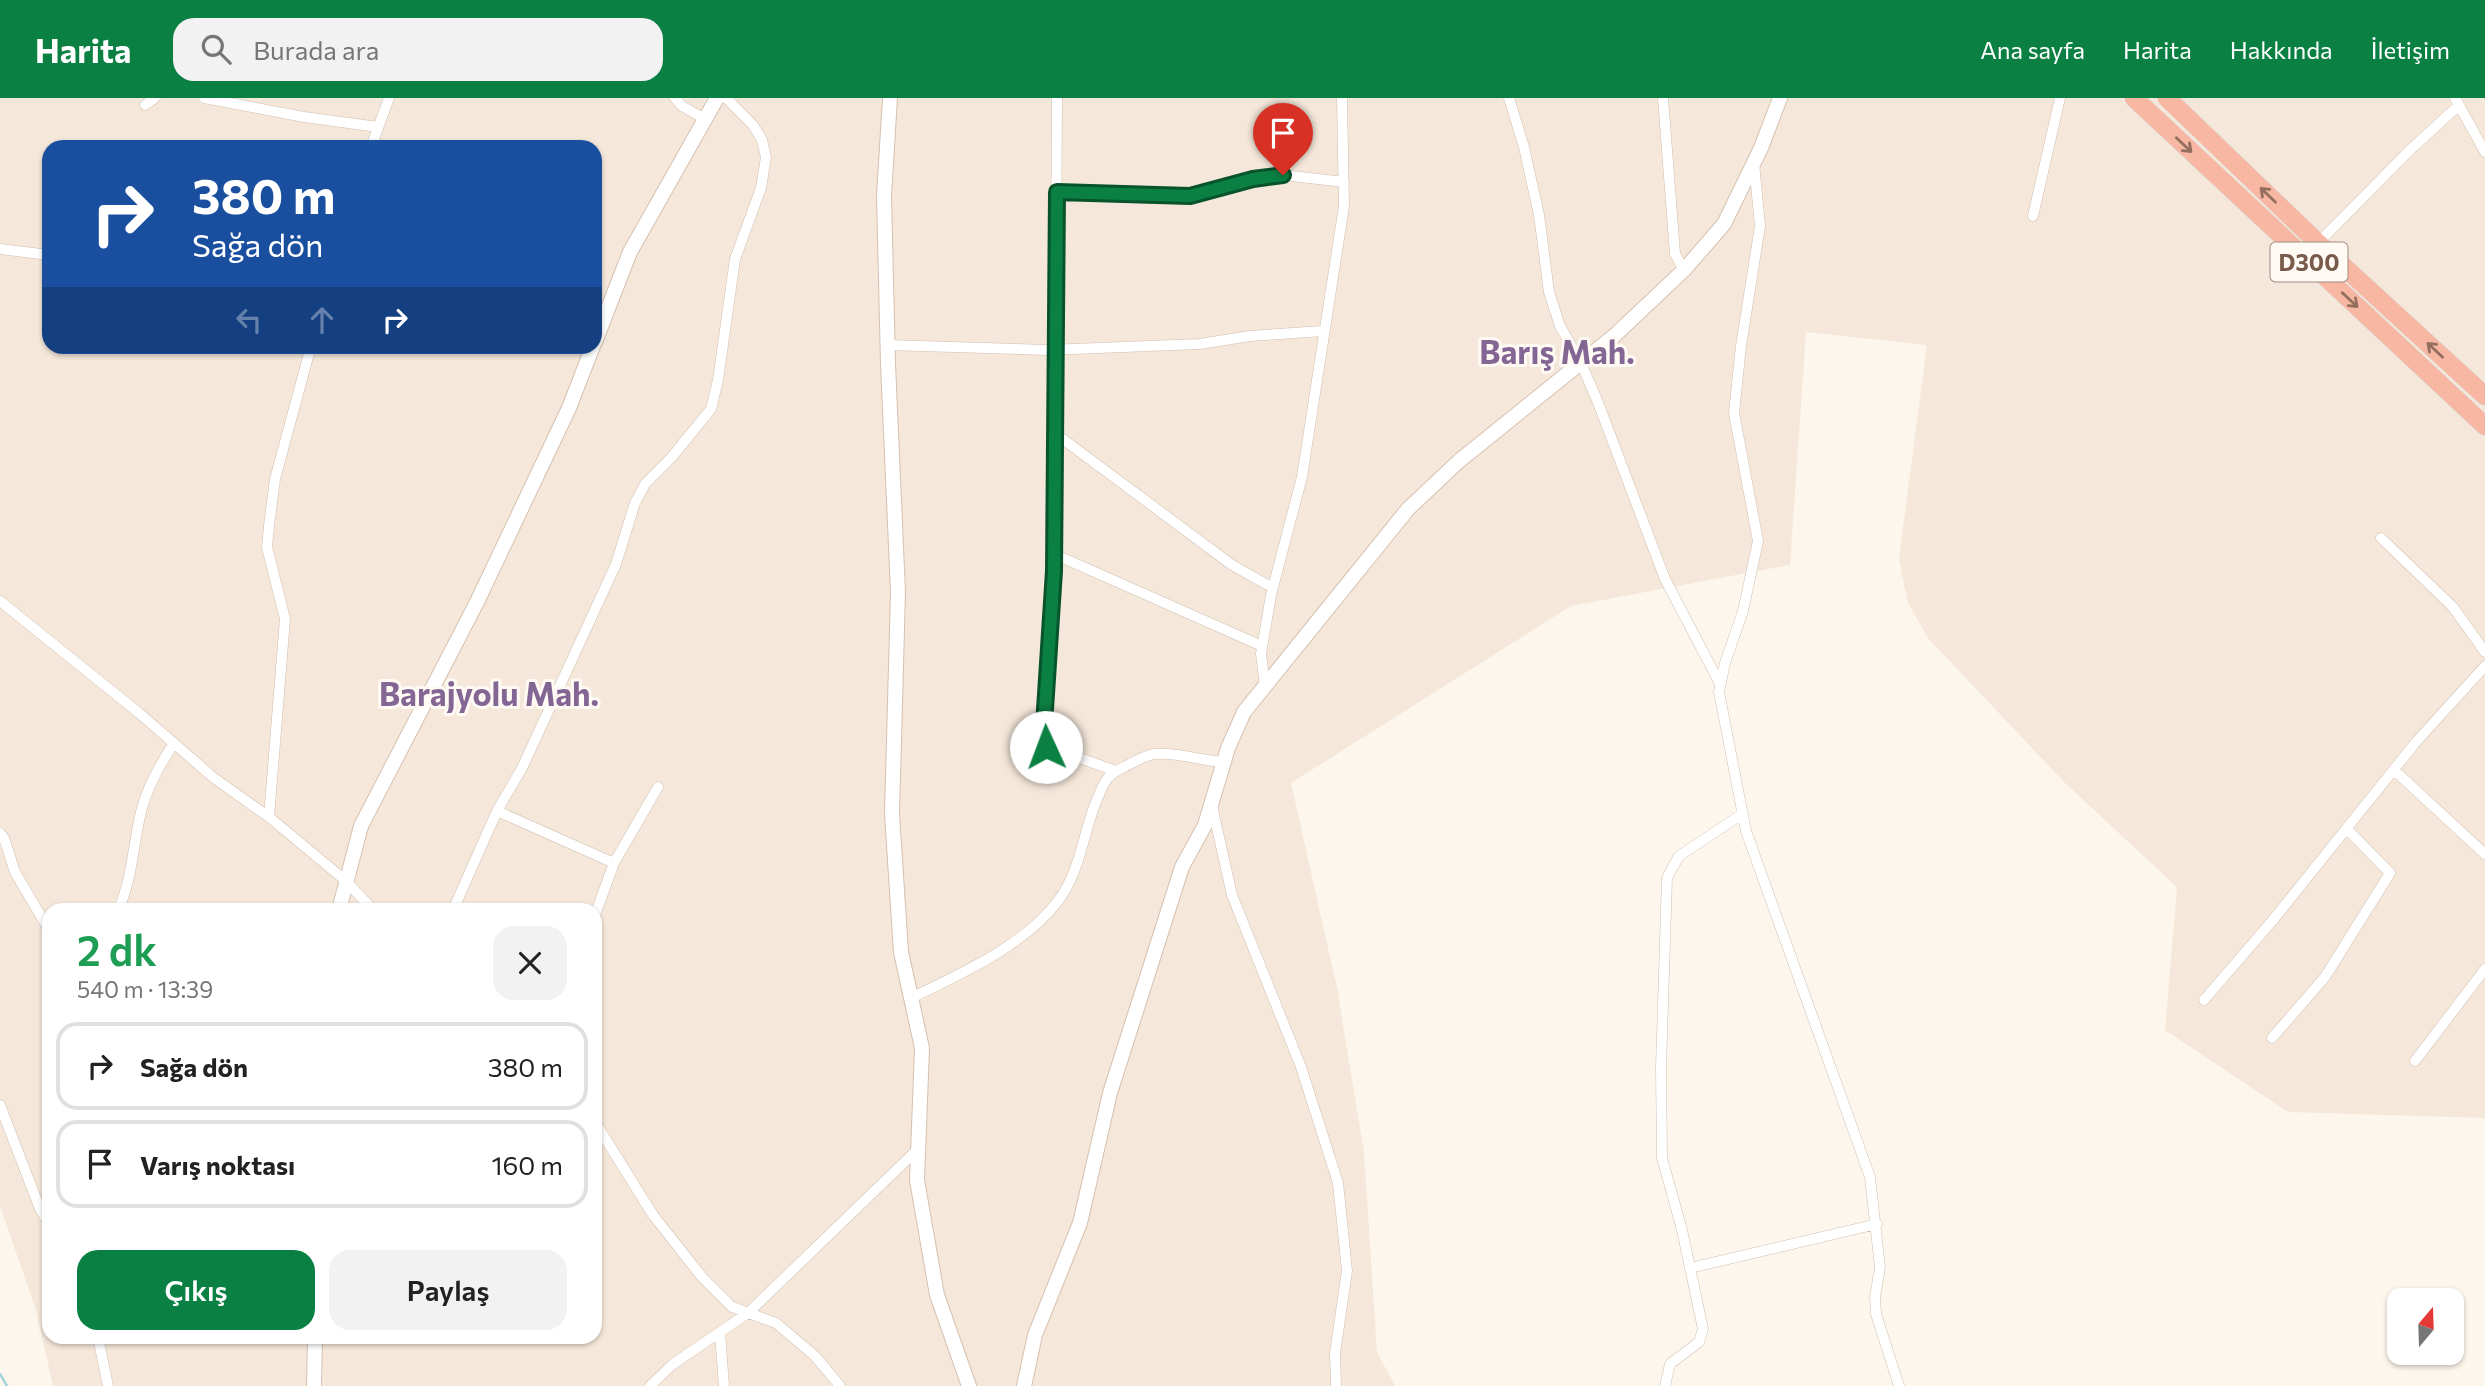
<!DOCTYPE html>
<html lang="tr">
<meta charset="utf-8">
<style>
:root{--surface:#fff;--page:#f2f2f2;--text:#222;--muted:#767676;--line:#e0e0e0;--accent:#0b8043}
body{margin:0;font-family:Commissioner,sans-serif;background:var(--page);color:var(--text);height:100vh;display:flex;flex-direction:column;font-size:26px;white-space:nowrap}
*{box-sizing:border-box;margin:0}
p{font-size:23px;color:var(--muted)}
.icon{flex:none;width:38px;height:38px;fill:none;stroke:currentColor;stroke-width:2;stroke-linecap:round;stroke-linejoin:round}
.map{position:relative;flex:1;overflow:hidden}
.side{position:absolute;left:42px;top:805px;width:560px;height:441px;display:flex;flex-direction:column;background:var(--surface);border-radius:21px;box-shadow:0 2px 5px #0004}
.side>*{flex:none}
.guide{position:absolute;left:42px;top:42px;width:560px;height:214px;border-radius:21px;box-shadow:0 2px 5px #0004;background:#1a4fa0;color:#fff;overflow:hidden}
.needle{width:46px;rotate:19deg}
.fabs{position:absolute;left:2387px;top:1190px;display:grid;gap:14px}
.fabs a{display:grid;place-items:center;width:77px;height:77px;border-radius:14px;background:var(--surface);box-shadow:0 2px 5px #0004;font-size:35px}
.pin{position:absolute;display:grid;place-items:center;width:60px;height:60px;color:#fff;margin:-72px -30px;border-radius:50% 50% 50% 0;rotate:-45deg;box-shadow:0 0 7px #0007}
.pin .icon{rotate:45deg}
.me{position:absolute;width:77px;margin:-38px;rotate:358deg;stroke-linejoin:round;filter:drop-shadow(0 0 5px #0008)}
.turn{display:flex;align-items:center;gap:24px;height:147px;padding:0 35px;font-size:32px}
.turn .icon{width:91px;height:91px;stroke-width:2.5}
.turn b{display:block;font-size:49px;line-height:60px}
.lanes{display:flex;align-items:center;height:66px;padding:0 35px;background:#0003;justify-content:center;gap:35px;direction:ltr}
.lanes .off{opacity:.35}
.round{display:grid;place-items:center;flex:none;width:74px;height:74px;border-radius:21px;background:var(--page)}
.head{display:flex;align-items:center;justify-content:space-between;height:119px;padding:0 35px}
h1{font-size:42px;font-weight:600;line-height:52px;color:#1e9e55}
.cta{display:flex;gap:14px;margin-top:auto;padding:14px 35px}
.cta a{flex:1;height:80px;border-radius:21px;background:var(--accent);color:#fff;font-size:28px;font-weight:600;line-height:80px;text-align:center}
.cta a+a{background:var(--page);color:var(--text)}
ul{padding:0;list-style:none}
li{display:flex;align-items:center;gap:21px;height:88px;margin:0 14px 10px;padding:0 21px;border:4px solid var(--line);border-radius:21px}
li div{flex:1}
li b{display:block;font-size:26px}
li em{font-style:normal}
header{display:flex;align-items:center;gap:42px;box-sizing:border-box;height:98px;padding:0 35px;background:var(--accent);color:#fff}
header strong{font-size:33px}
nav{display:flex;gap:38px;margin-inline-start:auto;font-size:24px}
.search{width:490px;height:63px;background:var(--page);display:flex;align-items:center;gap:18px;box-sizing:border-box;padding:0 24px;border-radius:21px;color:var(--muted);font-size:26px}
.map>svg:first-child{display:block}
.residential{fill:#f5e8da;fill-rule:evenodd}
.lines{fill:none;stroke-linecap:round;stroke-linejoin:round}
.stream{stroke:#a5d3da;stroke-width:2.5}
.street-casing{stroke:#d1beb0;stroke-width:11}
.secondary-casing{stroke:#d6c0b0;stroke-width:16}
.highway-casing{stroke:#dad1cd;stroke-width:19}
.street{stroke:#fff;stroke-width:10}
.secondary{stroke:#fff;stroke-width:14}
.highway{stroke:#f7b7a3;stroke-width:18}
.oneway{stroke:#936e5e}
.route-casing{stroke:#07532c;stroke-width:18}
.route{stroke:#0b8043;stroke-width:12}
.labels{text-anchor:middle;dominant-baseline:central;stroke-width:6;stroke-linejoin:round;paint-order:stroke}
.shield{fill:#fffaf3;stroke:#a28b7f;stroke-width:2}
.shield-label{font-size:23px;font-weight:bold;fill:#7a5c4d}
.district-label{font-size:32px;font-weight:bold;fill:#846695;stroke:#fffaf3}
</style>
<header>
<strong>Harita</strong>
<div class="search"><svg class="icon" aria-label="search" viewBox="0 0 24 24"><circle cx="10" cy="10" r="6"/><path d="M15 15l6 6"/></svg>Burada ara</div>
<nav><a>Ana sayfa</a><a>Harita</a><a>Hakkında</a><a>İletişim</a></nav>
</header>
<div class="map">
<svg width="2485" height="1288" viewBox="0 0 2485 1288">
<rect width="100%" height="100%" fill="#fdf6ec"/>
<path class="residential" d="M0,0H2485V1020L2288,1014L2165,932L2177,789L2065,685L1927,539L1907,502L1899,460L1927,247L1806,234L1790,467L1571,508L1291,685L1337,890L1364,1055L1377,1254L1395,1288H53L36,1212L0,1108ZM49,49H595V248H49ZM49,812H595V1239H49Z"/>
<g class="lines">
<path class="stream" d="M0,1276L7,1288"/>
<g class="street-casing">
<path id="street" d="M204,0L304,19L378,29
M675,0L682,8L705,21
M1057,0L1054,473L1043,642L1046,648L1116,673
M1509,0L1524,49L1539,117L1549,194L1560,228L1581,265L1597,302L1665,481L1720,586
M1663,0L1675,156L1684,172
M2455,0L2485,54
M145,7L155,0
M371,49L389,0
M1754,65L1760,128L1741,248L1734,315L1758,443L1743,513L1725,565L1719,594L1746,733L1870,1079L1880,1169L1875,1199L1876,1216L1899,1288
M1057,94L1190,98L1253,81L1283,77L1344,84
M2033,118L2060,0
M2318,145L2409,53L2459,7
M0,151L49,157
M887,247L1047,252L1200,246L1250,238L1323,233
M1056,336L1232,467L1273,490
M2381,440L2453,509L2485,554
M1054,456L1262,548
M0,503L139,615L214,680L269,719L346,783L373,812
M1265,588L1261,556L1271,497L1302,379L1344,108L1342,0
M2394,672L2485,756
M1212,708L1232,797L1301,969L1338,1085L1347,1173L1335,1255L1336,1288
M497,713L614,765
M269,719L285,521L267,449L269,428L275,381L311,248
M0,735L4,740L15,774L49,832
M118,812C133,781 133,743 142,710C149,685 161,666 174,645
M453,812L497,713L522,670L616,466L635,405L645,386L671,360L711,311L718,282L735,161L761,90L766,59L762,42L753,27L726,0
M595,817L614,765L658,689
M911,900C960,876 1024,848 1058,803C1081,773 1083,733 1098,699C1101,693 1103,685 1108,680C1114,673 1123,670 1130,666C1138,662 1146,657 1155,656C1178,654 1201,663 1224,664
M2204,902L2273,822L2416,644L2485,568
M2272,940L2325,879L2390,775L2347,731
M2415,963L2485,871
M0,1007L40,1111L49,1126
M595,1024L653,1117L702,1179L732,1209L776,1225L815,1258L840,1288
M1690,1170L1877,1126
M720,1235L724,1288
M98,1239L108,1288
M650,1288L673,1266L748,1215L918,1051
M1665,1288L1670,1266L1699,1244L1703,1231L1682,1132L1662,1060L1661,970L1667,780L1679,758L1742,716"/>
</g>
<g class="secondary-casing">
<path id="secondary" d="M890,0L884,98L888,266L898,494L892,716L901,854L922,950L917,1082L937,1197L969,1288
M595,244L630,154L717,0
M339,812L361,728L477,504L569,310L593,248
M314,1288L315,1239
M1024,1288L1035,1237L1080,1125L1110,995L1182,769L1205,727L1228,650L1244,614L1408,411L1459,363L1614,238L1684,172L1724,126L1761,50L1780,0"/>
</g>
<g class="highway-casing">
<path id="highway" d="M2134,0L2485,328
M2167,0L2318,145L2485,298"/>
</g>
<use href="#street" class="street"/>
<use href="#secondary" class="secondary"/>
<use href="#highway" class="highway"/>
</g>
<defs><path id="oneway-shaft" d="M-6 0H5M1.5-3L5.5 0L1.5 3" fill="none" stroke-width="1.6" stroke-linecap="round" stroke-linejoin="round" transform="scale(1.75)"/></defs>
<g class="oneway">
<use href="#oneway-shaft" transform="translate(2184 47) rotate(43)"/>
<use href="#oneway-shaft" transform="translate(2268 97) rotate(-136)"/>
<use href="#oneway-shaft" transform="translate(2350 202) rotate(43)"/>
<use href="#oneway-shaft" transform="translate(2435 252) rotate(-137)"/>
</g>
<g class="lines">
<g class="route-casing">
<path id="route" d="M1046,649L1043,642L1054,473L1057,94L1190,98L1253,81L1283,77"/>
</g>
<use href="#route" class="route"/>
</g>
<g class="labels">
<rect class="shield" x="2270.5" y="144.5" width="77" height="39" rx="5"/>
<g class="shield-label">
<text x="2309" y="164">D300</text>
</g>
<g class="district-label">
<text x="1557" y="253">Barış Mah.</text>
<text x="489" y="595">Barajyolu Mah.</text>
</g>
</g>
</svg>
<div class="fabs">
<a><svg class="needle" viewBox="-14 -14 28 28"><path d="M0-13l5 13h-10z" fill="#e53935"/><path d="M0 13l5-13h-10z" fill="#767676"/></svg></a>
</div>
<div class="pin" style="left:1283px;top:77px;background:#d93025"><svg class="icon" aria-label="arrive" viewBox="0 0 24 24"><path d="M6 21V4h12l-3 4 3 4H6"/></svg></div>
<svg class="me" style="left:1046px;top:649px" viewBox="-20 -20 40 40"><circle r="19" fill="#fff"/><path d="M0-13L10 11 0 6-10 11z" fill="#0b8043"/></svg>
<div class="guide">
<div class="turn"><svg class="icon" aria-label="right" viewBox="0 0 24 24"><path d="M7 20v-9h11M14 6l5 5-5 5"/></svg><div><b>380 m</b>Sağa dön</div></div>
<div class="lanes"><svg class="icon off" aria-label="left" viewBox="0 0 24 24"><path d="M17 20v-9H6M10 6l-5 5 5 5"/></svg><svg class="icon off" aria-label="ahead" viewBox="0 0 24 24"><path d="M12 20V5M6 11l6-6 6 6"/></svg><svg class="icon" aria-label="right" viewBox="0 0 24 24"><path d="M7 20v-9h11M14 6l5 5-5 5"/></svg></div>
</div>
<section class="side">
<div class="head"><div><h1>2 dk</h1><p>540 m · 13:39</p></div><a class="round"><svg class="icon" aria-label="close" viewBox="0 0 24 24"><path d="M6 6l12 12M18 6L6 18"/></svg></a></div>
<ul>
<li><svg class="icon" aria-label="right" viewBox="0 0 24 24"><path d="M7 20v-9h11M14 6l5 5-5 5"/></svg><div><b>Sağa dön</b></div><em>380 m</em></li>
<li><svg class="icon" aria-label="arrive" viewBox="0 0 24 24"><path d="M6 21V4h12l-3 4 3 4H6"/></svg><div><b>Varış noktası</b></div><em>160 m</em></li>
</ul>
<div class="cta"><a>Çıkış</a><a>Paylaş</a></div>
</section>
</div>
